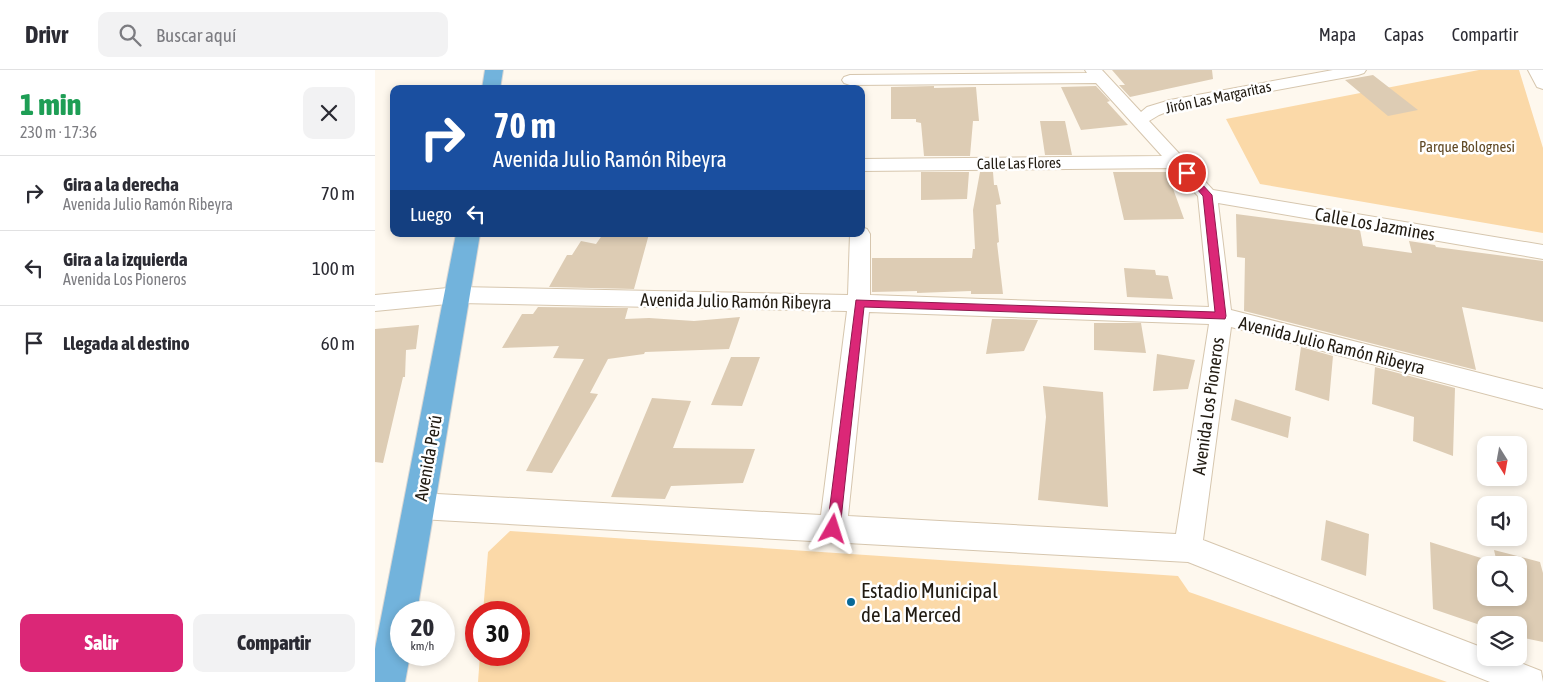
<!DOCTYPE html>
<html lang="es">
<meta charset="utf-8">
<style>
:root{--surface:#fff;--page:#f2f2f3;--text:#2b2b33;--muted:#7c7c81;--line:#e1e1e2;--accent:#db2777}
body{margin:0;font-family:"Asap Condensed",sans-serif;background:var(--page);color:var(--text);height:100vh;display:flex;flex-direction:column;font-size:19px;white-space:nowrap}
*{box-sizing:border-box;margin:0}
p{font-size:16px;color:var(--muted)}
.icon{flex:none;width:28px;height:28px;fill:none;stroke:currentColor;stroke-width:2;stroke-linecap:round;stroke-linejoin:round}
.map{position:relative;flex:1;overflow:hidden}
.drawer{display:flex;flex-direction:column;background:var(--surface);width:375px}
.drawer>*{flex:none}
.top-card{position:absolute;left:15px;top:15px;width:475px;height:152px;border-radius:10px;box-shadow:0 2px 8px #0003;background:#1a4fa0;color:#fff;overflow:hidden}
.needle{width:32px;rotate:169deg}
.tools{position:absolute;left:1102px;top:366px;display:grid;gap:10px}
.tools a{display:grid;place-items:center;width:50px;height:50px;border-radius:10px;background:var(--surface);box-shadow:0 2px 8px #0003;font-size:25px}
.speed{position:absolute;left:15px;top:531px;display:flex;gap:10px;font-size:25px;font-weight:700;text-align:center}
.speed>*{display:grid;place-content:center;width:65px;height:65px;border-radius:50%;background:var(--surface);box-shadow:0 2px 8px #0003;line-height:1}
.speed small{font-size:12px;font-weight:400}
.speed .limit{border:8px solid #d22;background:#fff;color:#111}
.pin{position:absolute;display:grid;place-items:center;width:42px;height:42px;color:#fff;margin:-21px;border:2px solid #fff;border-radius:50%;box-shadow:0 1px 5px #0007}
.me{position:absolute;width:55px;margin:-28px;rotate:6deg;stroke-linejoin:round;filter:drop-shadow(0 0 4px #0008)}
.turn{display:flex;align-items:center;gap:18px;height:105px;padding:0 20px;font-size:22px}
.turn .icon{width:65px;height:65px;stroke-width:2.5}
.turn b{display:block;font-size:35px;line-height:42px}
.then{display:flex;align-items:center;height:48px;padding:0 20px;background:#0003;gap:10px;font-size:19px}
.round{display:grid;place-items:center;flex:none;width:52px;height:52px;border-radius:10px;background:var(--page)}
.overview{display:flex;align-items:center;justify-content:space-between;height:85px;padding:0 20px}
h1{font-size:30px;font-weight:800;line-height:38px;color:#1e9e55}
.button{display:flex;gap:10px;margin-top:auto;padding:10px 20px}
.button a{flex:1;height:58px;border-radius:10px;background:var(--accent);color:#fff;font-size:20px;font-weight:800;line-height:58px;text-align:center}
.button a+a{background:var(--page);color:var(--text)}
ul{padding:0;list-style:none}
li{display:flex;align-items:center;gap:15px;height:75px;padding:0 20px;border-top:1px solid var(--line)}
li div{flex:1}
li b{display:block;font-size:19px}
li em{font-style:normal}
header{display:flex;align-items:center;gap:30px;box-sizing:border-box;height:70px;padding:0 25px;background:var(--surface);border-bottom:1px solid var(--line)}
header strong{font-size:24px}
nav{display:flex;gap:28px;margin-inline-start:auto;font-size:18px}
.search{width:350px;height:45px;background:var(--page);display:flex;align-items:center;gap:12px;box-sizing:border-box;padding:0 18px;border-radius:10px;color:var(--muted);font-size:19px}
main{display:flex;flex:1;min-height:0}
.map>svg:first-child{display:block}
.green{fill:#fbd9a8}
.building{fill:#ddccb4;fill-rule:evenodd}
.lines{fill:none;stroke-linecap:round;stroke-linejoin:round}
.minor-casing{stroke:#d6c6ae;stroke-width:2}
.trunk-casing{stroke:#d7d6d4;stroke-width:2}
.minor{fill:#fff;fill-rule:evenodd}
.trunk{fill:#72b3dc;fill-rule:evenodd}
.route{fill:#db2777;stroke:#8e194d}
.poi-dot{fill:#086998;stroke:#fff;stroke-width:2}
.labels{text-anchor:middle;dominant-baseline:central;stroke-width:5;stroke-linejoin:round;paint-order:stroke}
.far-street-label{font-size:15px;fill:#211b12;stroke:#fff}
.far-park-label{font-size:15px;fill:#614a26;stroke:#fff}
.street-label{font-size:18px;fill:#211b12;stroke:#fff}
.near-poi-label{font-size:21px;fill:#211b12;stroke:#fff;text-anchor:start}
</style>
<header>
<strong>Drivr</strong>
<div class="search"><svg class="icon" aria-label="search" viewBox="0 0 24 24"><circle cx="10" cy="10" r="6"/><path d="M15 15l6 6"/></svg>Buscar aquí</div>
<nav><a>Mapa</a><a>Capas</a><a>Compartir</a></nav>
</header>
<main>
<section class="drawer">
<div class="overview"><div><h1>1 min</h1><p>230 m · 17:36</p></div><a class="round"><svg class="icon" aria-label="close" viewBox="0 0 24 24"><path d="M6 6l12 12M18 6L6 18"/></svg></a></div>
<ul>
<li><svg class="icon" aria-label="right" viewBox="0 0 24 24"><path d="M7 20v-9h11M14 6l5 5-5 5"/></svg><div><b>Gira a la derecha</b><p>Avenida Julio Ramón Ribeyra</p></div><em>70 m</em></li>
<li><svg class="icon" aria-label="left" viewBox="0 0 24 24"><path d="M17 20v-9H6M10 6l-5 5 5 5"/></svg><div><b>Gira a la izquierda</b><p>Avenida Los Pioneros</p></div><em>100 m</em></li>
<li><svg class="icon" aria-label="arrive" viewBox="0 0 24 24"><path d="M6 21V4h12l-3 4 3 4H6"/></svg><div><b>Llegada al destino</b></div><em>60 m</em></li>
</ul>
<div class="button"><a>Salir</a><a>Compartir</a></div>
</section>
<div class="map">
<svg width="1168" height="612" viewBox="0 0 1168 612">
<rect width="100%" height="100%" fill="#fef8ee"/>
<path class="green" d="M1104,0H1144L1168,78V163L885,114L851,49Z
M135,461L803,506L814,522L1072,612H103L105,585H144V542H108L113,482Z"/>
<path class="building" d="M737,0H837L838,9L755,27L744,15H750Z
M998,5L1043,40L1013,46L970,10Z
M559,16V18L601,17L604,51H598L595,86H549L546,53L541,52V49H516V17Z
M721,16L735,31L732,32L753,55L706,60L686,17Z
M665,51H690L697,85H670Z
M546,102H594L592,129L546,130Z
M605,102H618L619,115H622L626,134L621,135L624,172L622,173L628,224H596V221L542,223V221L497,222V188H597L598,179H600L598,140Z
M738,102H792L809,149L749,150Z
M861,144L985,160L988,176L1037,183L1034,171L1060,175L1061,177L1168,191V252L1087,237L1101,300L869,241L870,188L862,187Z
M228,164H274L259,219L174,217L192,185H197L206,171L221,174Z
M749,198L780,200L781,205L793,206L798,229L752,227Z
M163,237L253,238L250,249L274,248L319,251L365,247L354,279L270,282L269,284L233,289L215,323L223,324L177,403L151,401L209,289L178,288L184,276L127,278L147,244H158Z
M617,249H636L663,250L649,281L611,284Z
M719,253H766L771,283L719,280Z
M44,255L41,279L31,280L30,307H28L8,393L0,392V259Z
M926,277L958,286L954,331L920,320Z
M782,284L820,290L813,319L778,321Z
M356,287H385L367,336L336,335Z
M1000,297L1080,318L1078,386L1038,371L1039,347L997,334Z
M668,316L728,322L733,437L663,430L671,347Z
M277,328L316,331L298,378L380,379L368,413L296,416L290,429L236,427Z
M860,329L916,347L913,368L856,350Z
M951,450L994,464L991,506L946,490Z
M1055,472L1122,493L1119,480L1165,492L1168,503V572L1144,567V555H1111V557L1058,539ZM1111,495H1144V528H1111Z"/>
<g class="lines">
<g class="minor-casing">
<path id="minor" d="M710,0H727L766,42L772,37L795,30L958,0H991L989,3L983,5L799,39L784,45L774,51L838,120L1168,175V189L843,133L856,240L1168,319V339L856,257L828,470L1111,579V588H1133L1166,601L1168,612H1115L813,492L44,449L34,445L30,436L34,427L44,423L446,445L472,241L83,233L0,241V225L83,217L473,225L475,164H486V157L492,159L495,164V225L834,237L823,126L797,98L486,101V89L787,86L721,13L475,15L469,13L467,10L469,7L475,5L712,3ZM494,242L834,254L801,464L473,446Z
M1153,0H1168V19L1162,17Z"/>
</g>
<g class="trunk-casing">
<path id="trunk" d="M110,0H128L125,19H107Z
M81,164H105L42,542H26V585H35L30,612H0V579Z"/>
</g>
<use href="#minor" class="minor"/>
<use href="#trunk" class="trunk"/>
</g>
<path class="route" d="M812,100L815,101L837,125L851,246L850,249L489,237L465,459L463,463L458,465L454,463L452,459L481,230L840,242L828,126L808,103Z"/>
<circle class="poi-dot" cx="476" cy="532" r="5"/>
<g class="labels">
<g class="far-street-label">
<text transform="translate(843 27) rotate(-12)">Jirón Las Margaritas</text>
<text transform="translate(644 93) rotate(-1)">Calle Las Flores</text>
</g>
<g class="far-park-label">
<text x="1092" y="76">Parque Bolognesi</text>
</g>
<g class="street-label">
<text transform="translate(1000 154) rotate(10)">Calle Los Jazmines</text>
<text transform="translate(361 231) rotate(1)">Avenida Julio Ramón Ribeyra</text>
<text transform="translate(957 275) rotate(14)">Avenida Julio Ramón Ribeyra</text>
<text transform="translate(833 336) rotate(-82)">Avenida Los Pioneros</text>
<text transform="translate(53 388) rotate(-80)">Avenida Perú</text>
</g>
<g class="near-poi-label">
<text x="486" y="520">Estadio Municipal<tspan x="486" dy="24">de La Merced</tspan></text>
</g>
</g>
</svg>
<div class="tools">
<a><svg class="needle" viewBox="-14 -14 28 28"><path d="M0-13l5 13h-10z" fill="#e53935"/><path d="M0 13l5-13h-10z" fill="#7c7c81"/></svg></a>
<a><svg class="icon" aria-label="sound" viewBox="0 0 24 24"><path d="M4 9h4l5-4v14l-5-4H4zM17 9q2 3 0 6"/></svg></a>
<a><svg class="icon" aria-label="search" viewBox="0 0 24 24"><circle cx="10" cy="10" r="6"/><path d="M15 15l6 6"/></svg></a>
<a><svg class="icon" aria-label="layers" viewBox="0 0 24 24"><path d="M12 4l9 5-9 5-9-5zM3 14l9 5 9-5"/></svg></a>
</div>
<div class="speed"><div>20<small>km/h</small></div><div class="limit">30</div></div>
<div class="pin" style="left:812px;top:103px;background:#d93025"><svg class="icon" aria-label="arrive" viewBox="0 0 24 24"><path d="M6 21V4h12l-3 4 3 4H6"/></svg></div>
<svg class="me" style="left:458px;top:459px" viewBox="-20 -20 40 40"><path d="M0-17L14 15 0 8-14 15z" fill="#db2777" stroke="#fff" stroke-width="4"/></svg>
<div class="top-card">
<div class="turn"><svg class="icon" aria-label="right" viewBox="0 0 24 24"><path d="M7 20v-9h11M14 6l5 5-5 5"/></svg><div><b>70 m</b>Avenida Julio Ramón Ribeyra</div></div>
<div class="then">Luego<svg class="icon" aria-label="left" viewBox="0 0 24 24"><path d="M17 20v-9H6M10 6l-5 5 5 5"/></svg></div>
</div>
</div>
</main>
